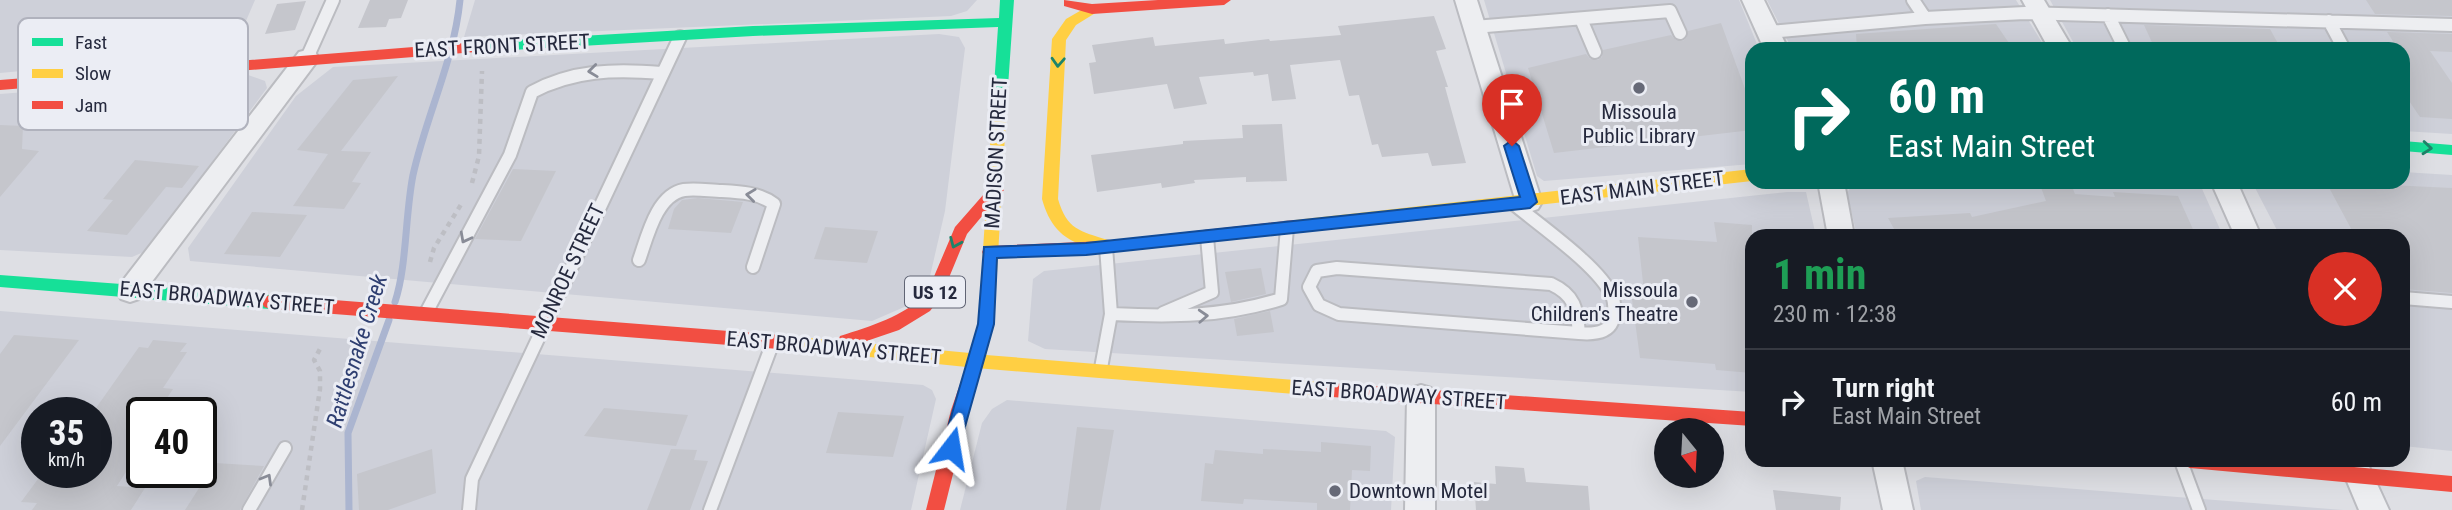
<!DOCTYPE html>
<meta charset="utf-8">
<style>
:root{--surface:#171b24;--page:#242831;--text:#f1f3f6;--muted:#9ea1a6;--line:#363941}
body{margin:0;font-family:"Roboto Condensed",sans-serif;background:var(--page);color:var(--text);height:100vh;display:flex;flex-direction:column;font-size:26px;white-space:nowrap}
*{box-sizing:border-box;margin:0}
p{font-size:23px;color:var(--muted)}
.icon{flex:none;width:38px;height:38px;fill:none;stroke:currentColor;stroke-width:2;stroke-linecap:round;stroke-linejoin:round}
.map{position:relative;flex:1;overflow:hidden}
.details{position:absolute;left:1745px;top:229px;width:665px;height:238px;display:flex;flex-direction:column;background:var(--surface);border-radius:21px;box-shadow:0 7px 28px #0002}
.details>*{flex:none}
.guide{position:absolute;left:1745px;top:42px;width:665px;height:147px;border-radius:21px;box-shadow:0 7px 28px #0002;background:#00695c;color:#fff;overflow:hidden}
.needle{width:46px;rotate:162deg}
.tools{position:absolute;left:1654px;top:418px;display:grid;gap:14px}
.tools a{display:grid;place-items:center;width:70px;height:70px;border-radius:50%;background:var(--surface);box-shadow:0 7px 28px #0002;font-size:35px}
.speed{position:absolute;left:21px;top:397px;display:flex;gap:14px;font-size:35px;font-weight:700;text-align:center}
.speed>*{display:grid;place-content:center;width:91px;height:91px;border-radius:50%;background:var(--surface);box-shadow:0 7px 28px #0002;line-height:1}
.speed small{font-size:18px;font-weight:400}
.speed .limit{border:4px solid #111;border-radius:10px;background:#fff;color:#111}
.pin{position:absolute;display:grid;place-items:center;width:60px;height:60px;color:#fff;margin:-72px -30px;border-radius:50% 50% 50% 0;rotate:-45deg;box-shadow:0 0 7px #0007}
.pin .icon{rotate:45deg}
.me{position:absolute;width:77px;margin:-38px;rotate:14deg;stroke-linejoin:round;filter:drop-shadow(0 0 5px #0008)}
.turn{display:flex;align-items:center;gap:24px;height:147px;padding:0 28px;font-size:32px}
.turn .icon{width:91px;height:91px;stroke-width:2.5}
.turn b{display:block;font-size:49px;line-height:60px}
.round{display:grid;place-items:center;flex:none;width:74px;height:74px;border-radius:37px;background:var(--page)}
.overview{display:flex;align-items:center;justify-content:space-between;height:119px;padding:0 28px}
h1{font-size:42px;font-weight:700;line-height:52px;color:#1e9e55}
ul{padding:0;list-style:none}
li{display:flex;align-items:center;gap:21px;height:105px;padding:0 28px;border-top:2px solid var(--line)}
li div{flex:1}
li b{display:block;font-size:26px}
li em{font-style:normal}
.map>svg:first-child{display:block}
.built{fill:#ced0d9;fill-rule:evenodd}
.lines{fill:none;stroke-linecap:round;stroke-linejoin:round}
.stream{stroke:#abb5d0;stroke-width:7}
.building{fill:#c5c6cc}
.lane-casing{stroke:#bbbcc1;stroke-width:16}
.street-casing{stroke:#bbbcc1;stroke-width:4}
.path{stroke:#bdbec4;stroke-width:4.5;stroke-dasharray:5 5;stroke-linecap:butt}
.lane{stroke:#edeef1;stroke-width:12}
.street{fill:#edeef1;fill-rule:evenodd}
.fast{fill:#16e098;fill-rule:evenodd}
.slow{fill:#ffcf43;fill-rule:evenodd}
.jam{fill:#f24e42;fill-rule:evenodd}
.oneway{stroke:#1e846a}
.oneway2{stroke:#898c97}
.route{fill:#1a73e8;stroke:#114b97;stroke-width:2}
.poi-dot{fill:#666977;stroke:#ebedf4;stroke-width:2.5}
.labels{text-anchor:middle;dominant-baseline:central;stroke-width:6;stroke-linejoin:round;paint-order:stroke}
.shield{fill:#ebedf4;stroke:#606474;stroke-width:2}
.shield-label{font-size:19px;font-weight:bold;fill:#25293d}
.street-label{font-size:21px;fill:#25293d;stroke:#ebedf4}
.poi-label{font-size:21px;fill:#25293d;stroke:#ebedf4}
.water-label{font-size:23px;font-style:italic;fill:#2f3f71;stroke:#ebedf4}
.key{fill:#ebedf4;stroke:#b0b2bd;stroke-width:2}
.key-label{font-size:19px;fill:#25293d}
</style>
<div class="map">
<svg width="2452" height="510" viewBox="0 0 2452 510">
<rect width="100%" height="100%" fill="#dedfe4"/>
<path class="built" d="M0,0H255L233,51L0,73Z
M475,0H977L967,11L951,16L464,37Z
M1484,0H1739L1759,49H1752V164L1544,181L1537,176Z
M1767,0H2016L2046,49H1792Z
M2050,0H2452V134L2403,131V49H2077Z
M939,34L959,37L965,48L945,211L925,298L872,321L190,261L188,248L296,96L333,67Z
M248,75L265,81L267,88L146,251L132,257L0,250V94Z
M2403,172L2452,175V451L2403,446V236H2280L2252,182H2403Z
M1889,182H2199L2223,236H1857L1847,193L1852,185Z
M1787,192H1806L1816,236H1752V392L1045,349L1028,341L1033,279L1044,271Z
M0,311L923,385L932,390L936,399L911,510H0ZM37,413H96V472H37ZM142,413H201V472H142Z
M1007,400L1386,431L1395,437L1391,510H960L982,423L992,409Z
M1925,477L2343,510H1921L1916,481Z"/>
<g class="lines">
<path class="stream" d="M395,302C407,266 405,215 413,175C426,116 454,61 460,0
M349,510L348,433L389,320"/>
</g>
<path class="building" d="M370,0H408L401,18L389,19L386,27L358,28Z
M2366,0H2452V16L2375,14Z
M306,1L295,30L265,34L277,4Z
M1434,16L1446,49L1436,51L1448,87H1445L1466,163L1432,166L1428,153L1382,157L1378,144L1372,145L1359,95L1349,96L1340,60L1290,65L1296,99L1272,101L1268,74L1254,76L1253,72L1199,77L1207,104L1174,109L1167,84L1094,94L1089,63L1096,62L1092,45L1153,37L1155,46L1224,39L1225,44L1269,39L1270,41L1341,35L1338,26Z
M1721,23L1752,108V130L1554,153L1528,68L1586,54L1590,59L1598,60L1602,57L1603,50L1671,35L1676,40L1683,41L1687,37L1688,31Z
M1996,24L2013,49H1857L1856,34Z
M2144,25L2270,29L2281,49H2155Z
M2387,32L2452,34V52L2430,51L2452,83V119L2420,117L2403,92V49H2398Z
M398,76L341,151L371,152L352,182L361,183L344,209L293,206L328,154L297,150L353,80Z
M1282,124L1287,181L1246,182V177L1194,180L1195,183L1162,188L1161,183L1097,192L1091,155L1183,144V141L1243,138L1242,125Z
M0,125L23,126L22,149L39,151L0,197Z
M135,160L199,166L182,188L166,187L127,235L87,231L113,200L103,199Z
M513,169L556,171L521,241L475,239Z
M2039,182L2071,184L2075,194L2115,197L2113,192L2178,196L2196,236H1898L1888,218L1970,213L1972,217L2046,201Z
M2326,182L2452,188V293L2403,289V236H2355Z
M698,198L743,202L731,233L668,229L674,209L682,200Z
M252,212L307,215L280,257L224,254Z
M1714,222L1752,225V373L1716,370L1715,364L1640,358L1631,292H1644L1638,237L1717,242Z
M825,227L878,231L867,263L814,259Z
M1261,268L1266,294L1231,302L1225,272Z
M1270,311L1274,332L1237,336L1234,319Z
M14,335L79,340L0,446V354Z
M153,340L187,343L180,352H187L163,388L173,389L157,413H142V447L117,486L145,488L131,510H32L37,503L21,502L38,479L47,480L52,472H96V408L139,347L148,348Z
M604,408L688,415L676,446L584,436Z
M838,412L904,416L893,457L826,453Z
M1077,427L1114,430L1100,510H1066Z
M1321,442L1371,446L1370,471L1352,470L1350,510H1317V503L1244,499L1243,504L1201,501L1205,463L1213,464L1215,450L1263,454V449L1321,452Z
M432,449L436,493L388,510H359L357,474Z
M671,449L697,450L694,460L708,461L690,510H647Z
M215,463L264,466L240,510H185Z
M1495,466L1524,468L1526,482L1588,486L1590,510H1476L1474,482L1496,484Z
M1773,490L1841,497L1840,510H1776Z"/>
<g class="lines">
<g class="lane-casing">
<path id="lane" d="M1913,0L1925,18
M2108,15L2125,49
M1581,19L1595,52
M2329,21L2344,49
M1474,27L1670,11L1680,33
M1769,32L1925,18L2025,13L2452,25
M307,58L333,0
M1514,204C1539,225 1600,267 1612,296C1615,302 1615,315 1612,322C1607,334 1590,334 1579,333
M639,260C647,238 656,195 684,190C696,188 711,191 722,191C741,192 759,193 774,204L753,267
M1337,268L1551,284C1575,295 1577,309 1579,333L1339,314L1319,305L1309,287L1317,271Z
M2403,298L2452,302
M427,311L510,155L532,92C573,70 615,69 661,73
M1163,313L1212,292L1207,237
M1111,314C1170,317 1224,317 1281,299L1287,228
M1101,368L1111,314L1106,247
M2182,464L2199,510
M249,510L285,448
M469,510L472,479L680,37
M710,510L773,342"/>
</g>
<g class="street-casing">
<path id="street" d="M1455,0H1477L1542,202L1538,209L1529,212L1520,209L1516,202Z
M1742,0H1764L1788,49H1764Z
M2022,0H2044L2073,49H2049Z
M307,50L315,52L319,58L315,64L139,299L130,302L121,299L117,291L121,283L299,52Z
M1818,182H1844L1854,236H1828Z
M2211,182H2237L2261,236H2235Z
M1421,385L1431,388L1435,397V510H1405L1407,397L1411,388Z
M1872,460H1902L1913,510H1883Z
M2338,460H2366L2389,510H2359Z"/>
</g>
<path class="path" d="M472,183L479,156L482,71
M430,262L434,248L462,203
M302,510L320,389V371L314,360L321,347"/>
<use href="#lane" class="lane"/>
<use href="#street" class="street"/>
<path class="fast" d="M1000,0H1014L1007,101L1000,106L993,101L998,27L753,36L476,52L469,47L476,42L753,26L999,18Z
M2403,141L2452,145V155L2403,151Z
M0,275L270,295L276,297L278,302L276,307L270,309L0,287Z"/>
<path class="slow" d="M1092,4L1097,6L1099,9L1097,12L1076,25L1066,40L1058,199C1067,230 1080,231 1108,240L1110,244L1108,248C1100,251 1093,249 1086,246C1061,239 1049,224 1042,199L1052,39L1066,19Z
M1000,96L1007,101L994,324L986,355L1332,383L1338,385L1340,390L1338,395L1332,397L976,368L773,347L771,342L773,337L779,335L970,353L978,324L993,101Z
M1752,169V181L1295,232L1287,226L1295,220Z"/>
<path class="jam" d="M1064,0L1092,4L1158,0H1231L1224,5L1092,14L1064,6Z
M476,42L483,47L476,52L0,90V80Z
M996,184L1004,190L967,234L941,297L930,311L899,330L846,348L840,346L838,341L840,336C871,326 903,317 927,293L955,227L991,186Z
M1295,220L1303,226L1295,232L1105,253L990,258L984,256L982,252L984,248L990,246L1105,241Z
M270,295L779,335L785,337L787,342L785,347L779,349L270,309L264,307L262,302L264,297Z
M976,354L982,356L984,361L969,410L944,510H926L951,410L968,361L970,356Z
M1332,383L1752,412V426L1332,397L1326,395L1324,390L1326,385Z
M2181,460H2278L2452,476V492L2190,468L2184,465Z"/>
</g>
<defs><path id="oneway-chevron" d="M-2-3.5L2.5 0L-2 3.5" fill="none" stroke-width="1.6" stroke-linecap="round" stroke-linejoin="round" transform="scale(1.75)"/></defs>
<g class="oneway">
<use href="#oneway-chevron" transform="translate(1058 62) rotate(93)"/>
<use href="#oneway-chevron" transform="translate(2427 148) rotate(5)"/>
<use href="#oneway-chevron" transform="translate(955 243) rotate(113)"/>
</g>
<g class="oneway2">
<use href="#oneway-chevron" transform="translate(593 71) rotate(173)"/>
<use href="#oneway-chevron" transform="translate(751 195) rotate(-173)"/>
<use href="#oneway-chevron" transform="translate(465 238) rotate(118)"/>
<use href="#oneway-chevron" transform="translate(1203 316) rotate(-3)"/>
<use href="#oneway-chevron" transform="translate(267 479) rotate(-60)"/>
</g>
<path class="route" d="M1512,140L1519,146L1537,202L1530,208L1086,255L997,258L994,324L959,448L957,453L951,455L944,453L942,448L978,324L984,247L1086,243L1520,197L1504,146Z"/>
<g class="poi-dot">
<circle cx="1639" cy="88" r="7"/>
<circle cx="1692" cy="302" r="7"/>
<circle cx="1335" cy="491" r="7"/>
</g>
<g class="labels">
<rect class="shield" x="905" y="276.5" width="60" height="31" rx="5"/>
<g class="shield-label">
<text x="935" y="292">US 12</text>
</g>
<g class="street-label">
<text transform="translate(502 46) rotate(-3)">EAST FRONT STREET</text>
<text transform="translate(996 153) rotate(-87)">MADISON STREET</text>
<text transform="translate(1642 188) rotate(-7)">EAST MAIN STREET</text>
<text transform="translate(568 271) rotate(-65)">MONROE STREET</text>
<text transform="translate(227 298) rotate(5)">EAST BROADWAY STREET</text>
<text transform="translate(834 348) rotate(5)">EAST BROADWAY STREET</text>
<text transform="translate(1399 395) rotate(4)">EAST BROADWAY STREET</text>
</g>
<g class="poi-label">
<text x="1639" y="112">Missoula<tspan x="1639" dy="24">Public Library</tspan></text>
<text x="1678" y="290" text-anchor="end">Missoula<tspan x="1678" dy="24">Children's Theatre</tspan></text>
<text x="1349" y="491" text-anchor="start">Downtown Motel</text>
</g>
<g class="water-label">
<text transform="translate(357 351) rotate(-73)">Rattlesnake Creek</text>
</g>
</g>
<rect x="18" y="18" width="230" height="112" rx="10" class="key"/>
<rect x="32" y="38" width="31" height="8" fill="#16e098"/>
<rect x="32" y="69" width="31" height="9" fill="#ffcf43"/>
<rect x="32" y="101" width="31" height="8" fill="#f24e42"/>
<g class="key-label">
<text x="75" y="49">Fast</text>
<text x="75" y="80">Slow</text>
<text x="75" y="112">Jam</text>
</g>
</svg>
<div class="tools">
<a><svg class="needle" viewBox="-14 -14 28 28"><path d="M0-13l5 13h-10z" fill="#e53935"/><path d="M0 13l5-13h-10z" fill="#9ea1a6"/></svg></a>
</div>
<div class="speed"><div>35<small>km/h</small></div><div class="limit">40</div></div>
<div class="pin" style="left:1512px;top:146px;background:#d93025"><svg class="icon" aria-label="arrive" viewBox="0 0 24 24"><path d="M6 21V4h12l-3 4 3 4H6"/></svg></div>
<svg class="me" style="left:951px;top:448px" viewBox="-20 -20 40 40"><path d="M0-17L14 15 0 8-14 15z" fill="#1a73e8" stroke="#fff" stroke-width="4"/></svg>
<div class="guide">
<div class="turn"><svg class="icon" aria-label="right" viewBox="0 0 24 24"><path d="M7 20v-9h11M14 6l5 5-5 5"/></svg><div><b>60 m</b>East Main Street</div></div>
</div>
<section class="details">
<div class="overview"><div><h1>1 min</h1><p>230 m · 12:38</p></div><a class="round" style="background:#d93025;color:#fff"><svg class="icon" aria-label="close" viewBox="0 0 24 24"><path d="M6 6l12 12M18 6L6 18"/></svg></a></div>
<ul>
<li><svg class="icon" aria-label="right" viewBox="0 0 24 24"><path d="M7 20v-9h11M14 6l5 5-5 5"/></svg><div><b>Turn right</b><p>East Main Street</p></div><em>60 m</em></li>
</ul>
</section>
</div>
